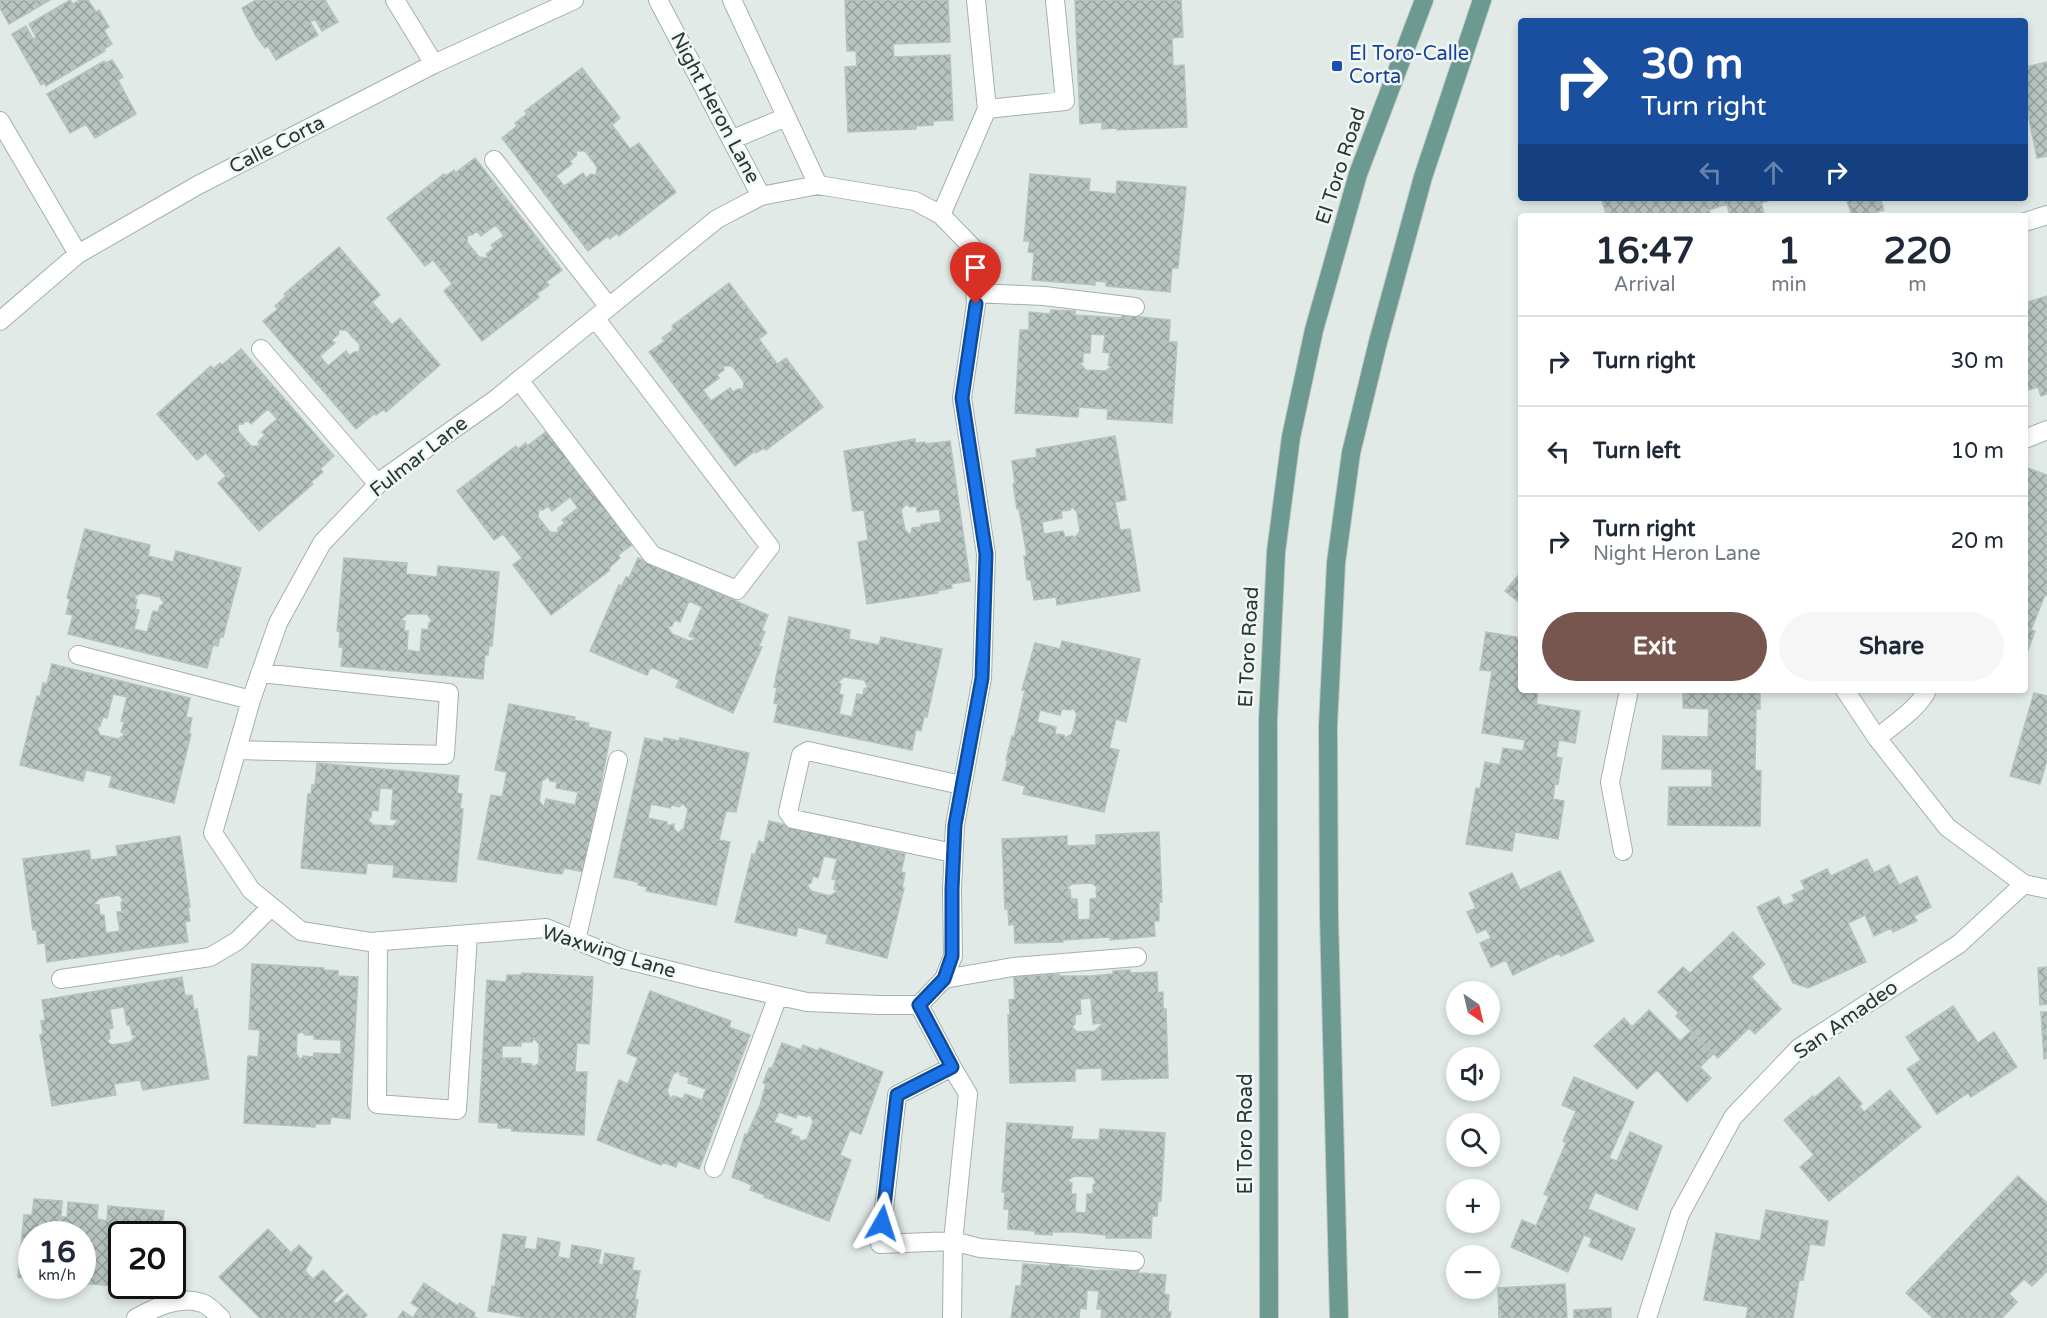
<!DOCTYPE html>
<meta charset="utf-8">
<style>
:root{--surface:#fff;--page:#f6f6f7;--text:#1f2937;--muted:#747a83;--line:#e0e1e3;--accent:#76564e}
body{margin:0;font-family:"Varela Round",sans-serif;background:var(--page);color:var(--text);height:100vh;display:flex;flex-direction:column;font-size:22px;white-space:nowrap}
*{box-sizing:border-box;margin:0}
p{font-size:20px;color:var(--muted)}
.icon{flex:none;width:33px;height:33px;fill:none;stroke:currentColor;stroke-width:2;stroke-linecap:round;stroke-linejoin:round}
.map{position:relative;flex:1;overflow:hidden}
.details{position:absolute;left:1518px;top:213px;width:510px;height:480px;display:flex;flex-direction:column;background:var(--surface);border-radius:6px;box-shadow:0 3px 9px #0003}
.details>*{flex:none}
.hud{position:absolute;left:1518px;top:18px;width:510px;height:183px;border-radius:6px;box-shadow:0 3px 9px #0003;background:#1a4fa0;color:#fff;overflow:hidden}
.needle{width:39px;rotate:146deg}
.tools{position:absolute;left:1446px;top:981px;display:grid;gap:12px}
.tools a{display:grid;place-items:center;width:54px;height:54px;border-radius:50%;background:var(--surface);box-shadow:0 3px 9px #0003;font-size:30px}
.speed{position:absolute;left:18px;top:1221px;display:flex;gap:12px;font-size:30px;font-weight:700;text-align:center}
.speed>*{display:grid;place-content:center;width:78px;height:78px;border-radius:50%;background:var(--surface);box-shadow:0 3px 9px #0003;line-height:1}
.speed small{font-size:15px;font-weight:400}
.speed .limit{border:3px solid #111;border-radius:9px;background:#fff;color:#111}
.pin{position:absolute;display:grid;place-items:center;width:51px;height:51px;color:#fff;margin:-62px -26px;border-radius:50% 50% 50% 0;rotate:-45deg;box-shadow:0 0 6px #0007}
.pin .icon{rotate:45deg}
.me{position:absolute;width:66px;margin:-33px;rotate:6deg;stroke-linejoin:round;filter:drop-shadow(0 0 4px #0008)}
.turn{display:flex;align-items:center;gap:21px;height:126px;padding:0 24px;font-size:27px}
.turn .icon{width:78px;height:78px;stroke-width:2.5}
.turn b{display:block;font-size:42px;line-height:51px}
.lanes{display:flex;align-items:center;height:57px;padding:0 24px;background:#0003;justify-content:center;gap:30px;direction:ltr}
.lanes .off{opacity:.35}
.eta{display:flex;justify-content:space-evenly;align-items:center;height:102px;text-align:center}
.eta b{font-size:36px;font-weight:800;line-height:42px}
.button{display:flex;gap:12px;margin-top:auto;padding:12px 24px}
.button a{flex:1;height:69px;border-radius:36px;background:var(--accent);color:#fff;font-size:24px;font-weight:800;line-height:69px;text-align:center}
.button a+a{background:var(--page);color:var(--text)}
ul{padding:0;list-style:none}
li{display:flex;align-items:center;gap:18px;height:90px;padding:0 24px;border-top:2px solid var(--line)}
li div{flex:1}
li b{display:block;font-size:22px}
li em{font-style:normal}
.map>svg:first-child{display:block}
.building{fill:url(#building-cross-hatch);stroke:#b5c3be;stroke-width:1.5;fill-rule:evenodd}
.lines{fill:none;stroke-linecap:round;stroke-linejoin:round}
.minor-casing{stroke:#a5b1ae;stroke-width:20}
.major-casing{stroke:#c2c7c6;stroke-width:20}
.minor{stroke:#fff;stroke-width:18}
.major{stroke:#6c9a91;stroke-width:18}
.route-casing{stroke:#114b97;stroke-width:15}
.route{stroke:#1a73e8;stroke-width:10}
.transit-dot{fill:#1a4fb4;stroke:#f2f7f5;stroke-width:2}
.labels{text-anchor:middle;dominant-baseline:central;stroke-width:5;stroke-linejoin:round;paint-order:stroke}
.transit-label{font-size:20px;fill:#164399;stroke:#f2f7f5;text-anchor:start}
.street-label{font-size:20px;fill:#243834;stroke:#f2f7f5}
</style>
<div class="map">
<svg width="2047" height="1318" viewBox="0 0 2047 1318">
<defs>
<pattern id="building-cross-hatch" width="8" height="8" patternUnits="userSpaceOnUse" patternTransform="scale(1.5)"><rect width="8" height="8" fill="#b7c4c0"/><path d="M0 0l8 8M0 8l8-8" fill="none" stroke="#95a09d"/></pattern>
</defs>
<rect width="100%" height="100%" fill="#e2eae7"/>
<path class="building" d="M0,0H50L9,24L0,8Z
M70,0L73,4L80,0H88L96,12L99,10L109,27L104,30L112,44L104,49L105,51L46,86L44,83L41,85L12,34L26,26L33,39L36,37L29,24Z
M256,0H325L338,22L322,31L315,19L310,22L318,35L276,60L268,46L265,48L256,36L242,8Z
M845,0H948L950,42L893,44L894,57L950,55L953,120L933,121V125L916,126V129L848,132L845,67L857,66L856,51H847Z
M1075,0H1181L1183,37L1172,38L1173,66L1184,65L1187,127L1117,130V128L1102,129V122L1080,124Z
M112,60L123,77L118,80L136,114L95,138L86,124L70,133L47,94L104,61L105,63Z
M2047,62V156L2037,158L2028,114L2025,115V67Z
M582,68L620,118L612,125L630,149L639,143L676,192L619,236L617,233L610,239L608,236L588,251L502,138L517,126L515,123L527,114L525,111ZM576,151H585L597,167L596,175L591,174L586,178L583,173L564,186L556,176L572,164L570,161L577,155Z
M475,158L562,270L546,282L549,285L537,294L539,297L482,341L444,291L452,284L433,260L425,266L387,218L444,174L446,176L454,170L455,173ZM496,225L504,236L491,245L494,248L486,254L488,258L479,257L467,242L468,235H472L477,231L481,236Z
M1030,174L1090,179L1089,191L1116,194L1117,181L1186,187L1178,268H1172L1170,292L1106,286V282L1095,281V285L1032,280L1034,253L1028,252L1030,241H1024Z
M1601,198H1777L1761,203L1765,216H1730L1727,204L1709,210L1711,216H1607Z
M1846,198H1880L1884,210L1863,216H1852Z
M339,247L380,295L372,302L392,325L400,318L440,365L386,412L384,409L376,415L375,413L356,429L263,321L278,309L275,306L286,296L284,294ZM338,330H346L360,345L359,352H354L349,356L346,351L328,366L320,356L335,343L332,340L339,334Z
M729,283L767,333L759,339L777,364L786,358L823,407L766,450L764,448L756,453L755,451L735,466L649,352L665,341L662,338L674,329L672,326ZM723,366H732L744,382L743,389H738L733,392L730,388L711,401L703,390L719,378L717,375L724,370Z
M2047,296V394L2041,396L2038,387L2025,391V303Z
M1051,310L1075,311V315L1122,318V315L1170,320L1169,342H1177L1172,423L1107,419L1108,409L1079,407L1078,417L1015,413L1020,330H1029V312L1050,314ZM1091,334L1105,335L1103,352L1110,353L1108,365L1111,367L1105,371L1086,370L1080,363L1083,362V353H1090Z
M241,349L334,456L320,469L323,472L311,482L313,484L259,531L218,483L226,476L206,453L197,460L157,414L211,366L213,369L220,363L222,365ZM268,409L277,419L262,432L265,435L258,442L260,446H251L238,431V424H243L247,420L251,424Z
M547,431L633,544L618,555L620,558L609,568L610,570L551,615L513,565L522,558L503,534L494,540L457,491L516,446L518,449L526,443L527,446ZM570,497L578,508L562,520L565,523L558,528V533L550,532L538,517L539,509L543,510L548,506L552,511Z
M1115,436L1126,500L1115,502L1120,530L1130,529L1140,591L1057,605L1056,597L1034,600L1031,580H1027L1024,556H1027L1019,509H1017L1013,484H1015L1012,461L1037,457L1036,449ZM1072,507L1077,512L1080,531L1075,538L1073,536L1065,537L1063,531L1044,534L1042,522L1062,518L1061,511L1070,510Z
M915,439V443L925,442V444L950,441L970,581L951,584L952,588L937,591L938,593L867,604L858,542L868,540L864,510L853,511L844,451ZM906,504L910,507L916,506L917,512L939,509L941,522L921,525V527L912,528L911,535L905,530L901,510Z
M2025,467L2047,475V596L2045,595L2031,630L2035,631L2025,658Z
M85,529L150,545L148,556L173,562L176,551L241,568L223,637L220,636L218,646L213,645L207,668L68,634L73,615L66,614L70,599L67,598ZM141,593L160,597L164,603L160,606L158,612L153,611L147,632L134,629L139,610L135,609L137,600L134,597Z
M344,558L407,563L406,574L437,577L438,566L499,572L492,646H489L488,655H485L483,679L341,666L343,647H339L340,632L337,631ZM407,614H427L432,621L429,623L428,630L422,629L420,652L407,650L408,631H404L405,621L401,620Z
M638,558L768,615L762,630L765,632L759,646L762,647L733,713L676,687L679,680L651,667L647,675L590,651L619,585L622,586L626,577L629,578ZM689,601L702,607L694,625H695L689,636L698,639L689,641L672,634L668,627L672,626L675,620L680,622Z
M1521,572V604L1505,591Z
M789,617L850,630L849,639L879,645L881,637L942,649L927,717H924L921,731L916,729L912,750L774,722L778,704L774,703L777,688L774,687ZM844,677L864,680L868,687L864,689L863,695L857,694L852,717L839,714L843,695L839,694L841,684L838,682Z
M1486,632L1521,638V690H1538L1536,704L1580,711L1575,743L1559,740L1556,757L1562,758L1558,784L1555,783L1553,799L1564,801L1558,839L1515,832L1512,851L1466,844L1476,788L1480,789L1485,762L1500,765L1503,748L1523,751L1525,740L1482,733L1492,671L1480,670Z
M1062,641L1140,659L1126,722L1116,719L1109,748L1119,750L1104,812L1023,794L1025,786L1003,780L1008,760H1006L1012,736L1014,737L1025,690H1022L1035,643L1060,649ZM1073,708L1077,714L1072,734L1065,738L1064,735L1055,734L1056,727L1037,722L1040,710L1060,715L1062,709L1071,710Z
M52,664L190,698L186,717L192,718L189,733L191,734L174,803L109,787L112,776L86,770L83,781L20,765L37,696L40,697L43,683L47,684ZM113,694L127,697L121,721L124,722L121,732L125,734L118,739L100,735L97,728L100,726L103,717L107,718Z
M1683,690H1760V709H1756L1755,770L1761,771L1760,826L1668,825L1669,787H1712V769H1662L1663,736L1708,737L1709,709L1683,708Z
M2034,693L2047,696V760L2040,784L2010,776Z
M509,704L575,717L574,720L589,723L588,727L611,732L584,872L564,868L562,874L546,872L478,859L491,795L502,797L507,772L495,770ZM548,777L550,781L557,782L556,788L578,792L575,805L546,799L544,807L539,801L542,781Z
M645,738L663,742L664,738L679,741L680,738L749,753L736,812L726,811L719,840L730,842L716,905L646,891L647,887L638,885V882L614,877ZM651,804L670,808L672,805L679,807L683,804L688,809L684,828L678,833L674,829V824L667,826V822L648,818Z
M317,763L459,776L457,793L462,794L460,808L463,809L456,882L393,877L394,865L367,863L366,874L301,868L308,794H311L312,785H315ZM380,788L393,789L391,819L399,820L393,826L373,825L368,820L371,817L372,810L378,811Z
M769,821L905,854L901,872L905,873L902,888H904L887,958L826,943L828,935L798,927L796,936L735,922L752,854L755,855L759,841L764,843ZM824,856L837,859L832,879L836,880L834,889L837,891L830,896L811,891L807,885L811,883L813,876L818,878Z
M1159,832L1162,902H1159V921H1154L1155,936L1110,940V937L1063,940V942L1015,943L1014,924L1009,925L1008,909H1005L1002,839L1067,836V846L1096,845V835ZM1092,883L1098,888L1096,890L1097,898L1090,899V919L1078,920L1077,899H1071L1070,890L1067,888L1072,884Z
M180,836L190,907H188L190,921L185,922L188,942L47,962L45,943L38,944L36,929L33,930L23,859L89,850L91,860L118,856L116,846ZM119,895L123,900L121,903L122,912H117L120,931L106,933L104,915H100L99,905L94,904L100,898Z
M1867,859L1874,873L1889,865L1899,885L1917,876L1931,907L1914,916L1917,921L1893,932L1891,928L1874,936L1865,915L1848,923L1866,962L1808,988L1793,983L1757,907L1779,897L1783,906L1795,901L1792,895L1805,889L1801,881L1827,869L1831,876Z
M1560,871L1594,941L1561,956L1559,953L1513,975L1506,960L1491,967L1480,943L1491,938L1486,929L1477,933L1467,912L1476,908L1469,893L1512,873L1520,890Z
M1733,932L1765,964L1751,977L1781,1009L1755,1034L1749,1028L1718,1058L1676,1016L1679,1013L1658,992L1683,967L1690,973Z
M252,964L324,968V970L338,971V976L358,977L350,1119L331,1117L330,1124H315V1127L244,1123L248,1056L258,1057L260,1030L249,1029ZM302,1031L305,1035H314V1039L341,1040V1054L314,1053L313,1057L303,1056L301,1060L296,1054L297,1035Z
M2047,967V1004L2040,1005L2038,968Z
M1130,970V973L1157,972L1158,993L1163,992V1009H1166L1168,1078L1102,1080V1068L1075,1069V1081L1010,1083L1008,1015H1010L1009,1000L1015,999L1014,977L1059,974V976H1091L1113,974V971ZM1091,998L1093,1024L1103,1023L1095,1031L1077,1032L1072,1027L1075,1024V1015L1081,1014L1080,999Z
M522,973L593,977L589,1044L577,1043L575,1072H587L584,1135L512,1131V1128H498V1123L479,1122L487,980L506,982L507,975H521ZM534,1038L539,1044V1063L533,1067L531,1064L521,1063V1058H502V1046H521V1042H532Z
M182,977L185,996L192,995L194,1010L197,1009L209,1079L143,1090L140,1080L114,1084L116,1095L52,1106L40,1035L43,1034L41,1021L45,1020L42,1000ZM124,1007L127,1025H130L132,1035L136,1036L130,1042L112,1045L107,1041L110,1038L109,1029L113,1028L110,1009Z
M650,991L731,1021L729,1027L750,1035L699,1169L678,1161L676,1167L662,1162L661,1165L597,1140L619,1080L628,1084L638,1058L627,1053ZM679,1071L680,1075L689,1078L688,1083L706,1089L702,1100L685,1094L683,1099L673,1096L671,1099L667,1091L673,1074Z
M1953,1006L1978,1043L1994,1032L2017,1067L1971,1097L1968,1093L1937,1114L1907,1069L1921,1060L1906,1037Z
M1649,1010L1680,1041L1691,1031L1713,1054L1700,1067L1711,1078L1687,1102L1657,1070L1637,1089L1594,1046L1624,1018L1632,1027Z
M2041,1012H2047V1058L2044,1059Z
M782,1043L801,1050L803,1045L818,1051L819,1048L883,1072L861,1134L850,1130L840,1155L851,1160L829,1221L764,1197L765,1195L750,1190L752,1185L732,1177L745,1134L747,1135L760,1105L766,1084L763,1083L769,1068H772ZM779,1112L796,1118L797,1114L807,1117L810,1114L813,1122L807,1139L800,1141L799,1137L790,1134L792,1129L774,1122Z
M1574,1077L1634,1102L1609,1158L1617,1161L1630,1132L1662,1146L1637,1210L1595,1192L1588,1209L1635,1229L1622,1260L1589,1246L1592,1238L1584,1235L1568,1272L1511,1247L1522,1220L1536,1226L1549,1196L1544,1194L1566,1143L1563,1141L1576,1111L1562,1105Z
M1839,1077L1862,1104L1859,1106L1864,1112L1890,1090L1921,1127L1829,1201L1800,1167L1814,1155L1784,1120L1813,1096L1814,1098Z
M1007,1123L1073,1127L1071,1139L1099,1140L1100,1129L1165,1133L1161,1201H1158L1157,1216H1152L1151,1238H1106V1235L1074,1232H1052V1235L1035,1234V1231L1008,1229L1009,1209H1004L1005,1192H1002ZM1074,1176L1093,1177L1096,1183L1093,1185V1194H1087L1086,1213L1075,1212L1076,1194H1071L1072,1183L1067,1181Z
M2018,1176L2047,1203V1271L2032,1286L2024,1279L2009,1294L2017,1302L2002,1318H1933L1906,1293Z
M34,1199L62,1201L61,1217H67L68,1202L98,1205L97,1219L107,1221L108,1206L164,1211L161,1234H122V1286H157L156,1290L82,1283V1234H32V1279L18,1277L24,1215H32Z
M1766,1210L1828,1221L1824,1246L1810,1244L1803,1280H1799L1793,1318H1746L1748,1307L1704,1300L1716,1233L1760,1241Z
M268,1229L291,1253L299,1245L312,1258L305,1271L313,1279L323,1270L343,1291L333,1301L336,1304L347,1294L367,1315L364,1318H260L219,1277Z
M503,1234L526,1237L524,1248L536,1250L538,1238L560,1242L558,1257L570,1259L572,1245L601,1250L598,1264L603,1265L605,1253L634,1258L632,1270L640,1271L635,1299L638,1300L635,1318H528L488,1311L492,1286H495Z
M1023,1264L1049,1266L1050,1264L1068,1265V1267L1100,1271V1270L1122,1271V1268L1139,1270V1273L1166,1275L1164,1294L1169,1295L1168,1312H1171L1170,1318H1101L1102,1309H1097L1099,1291L1087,1290L1086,1309L1080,1308L1079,1318H1011L1016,1286H1021Z
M424,1283L458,1306L460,1303L475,1313L474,1316L477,1318H398L403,1311L413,1318L419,1308L411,1303Z
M1565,1284L1567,1318H1499L1498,1288Z
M1611,1308V1318H1574V1310Z"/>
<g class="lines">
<g class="minor-casing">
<path id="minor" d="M395,0L434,64
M658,0L761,196
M732,0L818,185
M987,109L1065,101L1055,0
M0,121L78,254
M733,139L786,117
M494,160L609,307
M818,185L915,201L941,215L972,247L976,304L962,398L986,554L982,678L955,825L952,889L953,956L944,979L919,1005H880L807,1002L704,979L623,959L546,928L370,942L301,931L251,890L213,833L251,700L278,623L322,543L383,479L496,399L717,219L761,196Z
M941,215L987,109L976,0
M2025,222L2047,215
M975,293L1044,296L1135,307
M0,321L78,254L200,184L434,64L574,0
M261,349L378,484
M519,380L652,555L737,590L770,547L595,318
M2025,439L2047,430
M78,655L251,700
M1845,690L1877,738L1947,827L2024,884L2047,889
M1877,738C1892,726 1920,707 1927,690
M238,750L445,755L449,693L260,673
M1623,851L1610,782L1629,690
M953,853L793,819L788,812L801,755L808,751L961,785
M576,940L618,760
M378,941L377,1104L457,1110L468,934
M61,979L210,957L237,941L271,907
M944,979L1013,967L1137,957
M919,1005L952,1067L897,1095L880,1244L953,1241L968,1094L952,1067
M714,1168L778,996
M136,1318C154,1308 180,1295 202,1303C209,1305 215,1313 221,1318
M952,1318L953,1241L980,1248L1135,1261
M1647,1318L1680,1214L1733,1117L1799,1048L1959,944L2024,884"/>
</g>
<g class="major-casing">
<path id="major" d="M1269,1318L1268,720L1276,552L1291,437L1314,330L1358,174L1424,0
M1339,1318L1329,916L1328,726L1336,563L1351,453L1378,342L1423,177L1482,0"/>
</g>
<use href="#minor" class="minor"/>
<use href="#major" class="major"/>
</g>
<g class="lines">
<g class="route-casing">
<path id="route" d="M882,1223L897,1095L952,1067L919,1005L944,979L952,956V889L955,825L982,678L986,554L962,398L976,304"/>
</g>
<use href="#route" class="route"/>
</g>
<rect class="transit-dot" x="1331" y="60" width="12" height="12" rx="3"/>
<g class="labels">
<g class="transit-label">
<text x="1349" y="54">El Toro-Calle<tspan x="1349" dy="23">Corta</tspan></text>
</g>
<g class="street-label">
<text transform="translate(715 108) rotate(62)">Night Heron Lane</text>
<text transform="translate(277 145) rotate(-27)">Calle Corta</text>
<text transform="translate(1341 166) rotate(-72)">El Toro Road</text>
<text transform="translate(419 457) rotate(-38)">Fulmar Lane</text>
<text transform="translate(1249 647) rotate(-87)">El Toro Road</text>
<text transform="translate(609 952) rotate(17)">Waxwing Lane</text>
<text transform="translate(1846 1020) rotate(-35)">San Amadeo</text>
<text transform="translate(1246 1134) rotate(-90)">El Toro Road</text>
</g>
</g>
</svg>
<div class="tools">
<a><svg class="needle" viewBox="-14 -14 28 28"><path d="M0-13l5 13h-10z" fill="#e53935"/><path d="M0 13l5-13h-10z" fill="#747a83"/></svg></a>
<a><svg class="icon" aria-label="sound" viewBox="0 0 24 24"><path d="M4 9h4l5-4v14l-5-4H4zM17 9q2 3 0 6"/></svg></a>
<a><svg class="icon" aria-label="search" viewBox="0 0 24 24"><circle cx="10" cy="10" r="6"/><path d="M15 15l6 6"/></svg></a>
<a>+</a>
<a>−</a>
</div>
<div class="speed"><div>16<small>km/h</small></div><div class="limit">20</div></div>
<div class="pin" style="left:976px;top:304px;background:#d93025"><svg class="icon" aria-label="arrive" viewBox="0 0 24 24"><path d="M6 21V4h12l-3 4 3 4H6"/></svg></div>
<svg class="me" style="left:882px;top:1223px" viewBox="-20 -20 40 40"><path d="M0-17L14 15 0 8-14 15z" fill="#1a73e8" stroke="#fff" stroke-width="4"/></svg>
<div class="hud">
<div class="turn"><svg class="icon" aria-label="right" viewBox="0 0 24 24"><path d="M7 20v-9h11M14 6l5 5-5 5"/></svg><div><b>30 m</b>Turn right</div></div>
<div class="lanes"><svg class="icon off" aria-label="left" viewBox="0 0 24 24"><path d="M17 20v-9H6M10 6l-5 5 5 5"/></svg><svg class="icon off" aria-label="ahead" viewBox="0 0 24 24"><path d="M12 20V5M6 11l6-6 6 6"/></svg><svg class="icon" aria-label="right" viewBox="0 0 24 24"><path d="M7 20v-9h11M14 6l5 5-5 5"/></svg></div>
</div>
<section class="details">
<div class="eta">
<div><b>16:47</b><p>Arrival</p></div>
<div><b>1</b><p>min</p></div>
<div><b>220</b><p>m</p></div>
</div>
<ul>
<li><svg class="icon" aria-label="right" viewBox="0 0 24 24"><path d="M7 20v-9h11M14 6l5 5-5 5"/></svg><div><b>Turn right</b></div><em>30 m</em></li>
<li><svg class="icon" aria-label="left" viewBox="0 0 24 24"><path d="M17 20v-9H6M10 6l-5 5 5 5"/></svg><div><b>Turn left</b></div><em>10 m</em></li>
<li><svg class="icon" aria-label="right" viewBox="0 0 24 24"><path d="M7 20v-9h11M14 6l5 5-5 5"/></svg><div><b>Turn right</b><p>Night Heron Lane</p></div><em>20 m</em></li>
</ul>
<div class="button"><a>Exit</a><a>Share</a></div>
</section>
</div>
